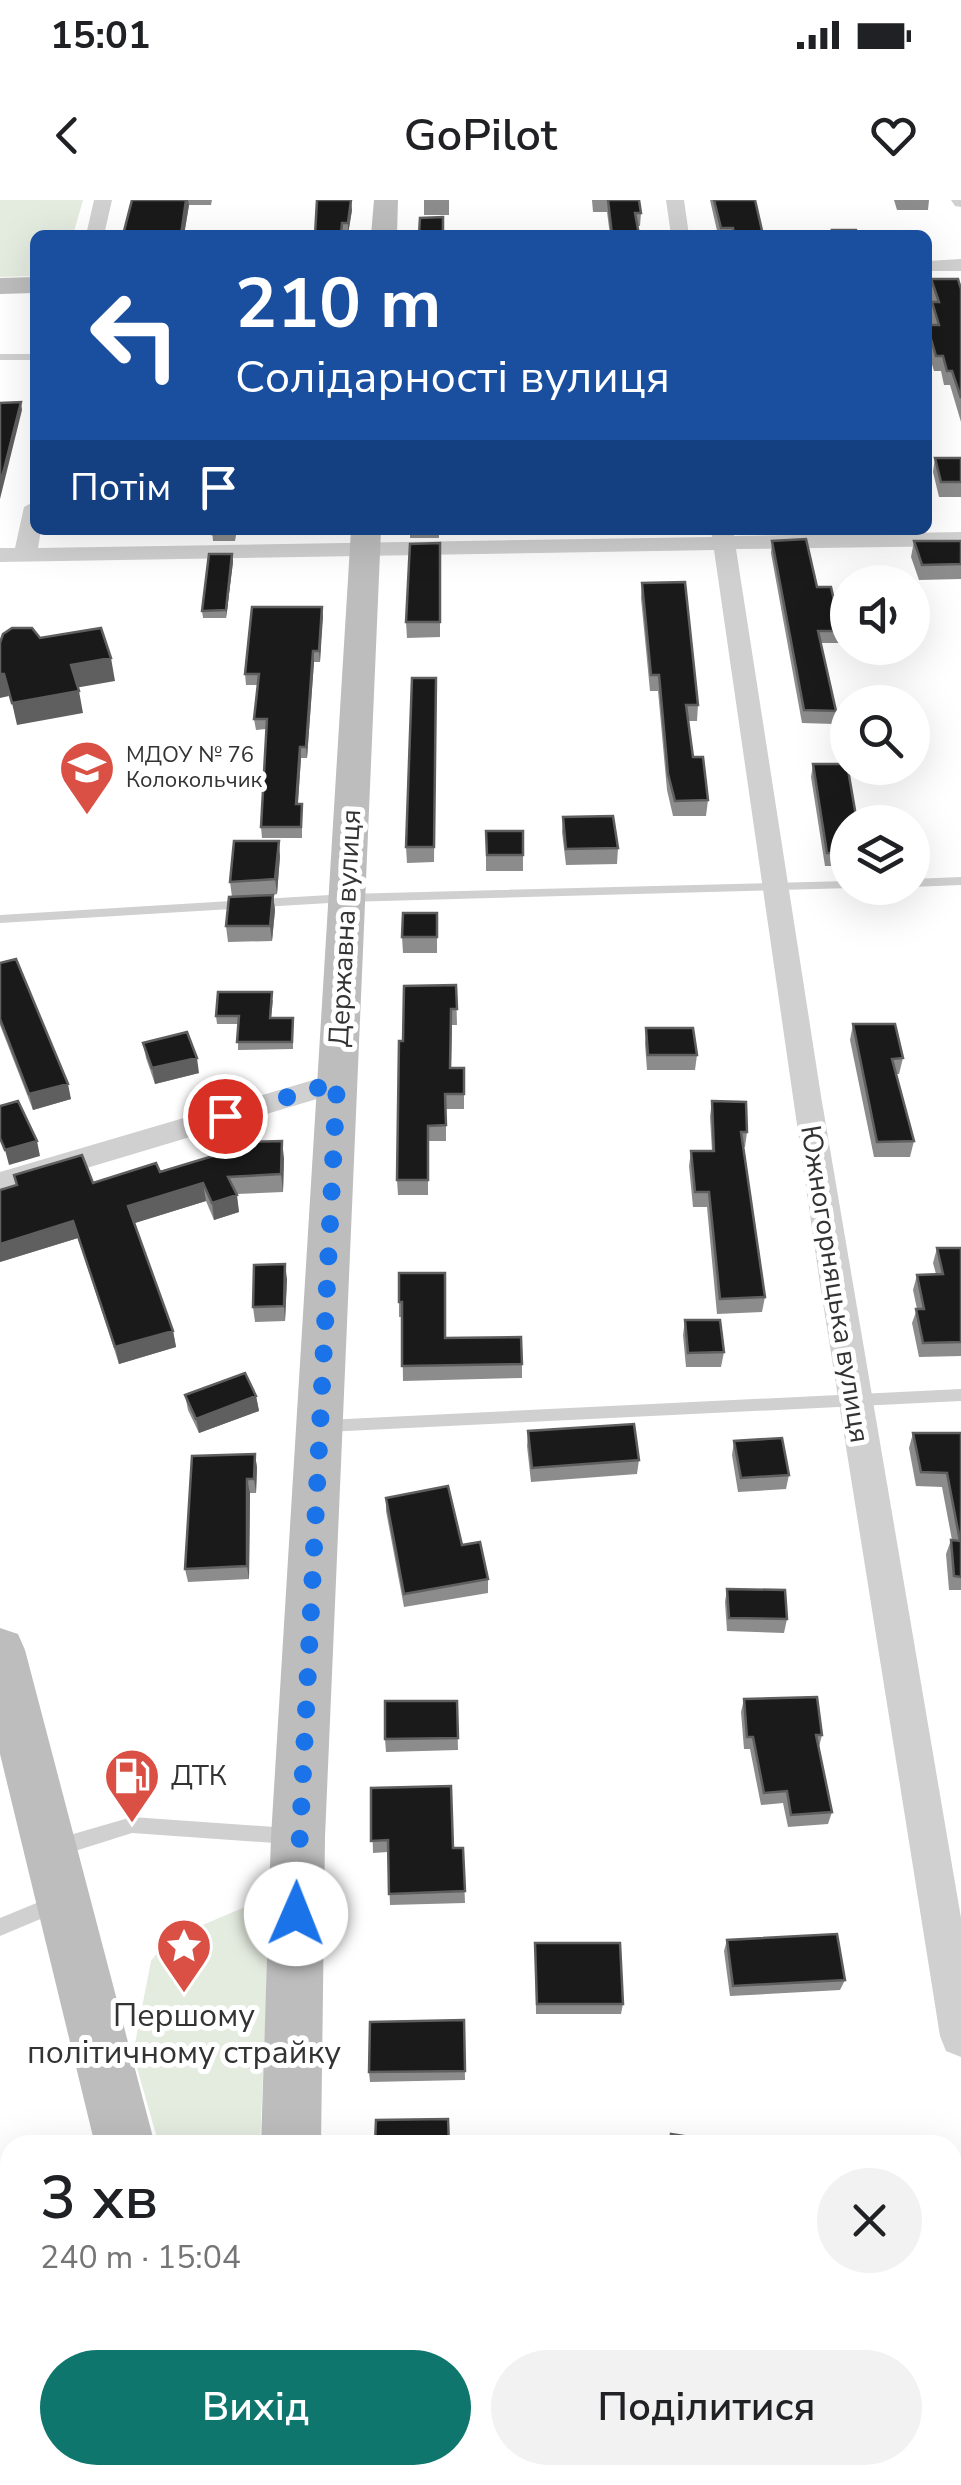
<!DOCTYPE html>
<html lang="uk">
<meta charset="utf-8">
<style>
:root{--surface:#fff;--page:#f2f2f2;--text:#202124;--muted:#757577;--accent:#0f766e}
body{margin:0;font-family:"Nunito Sans",sans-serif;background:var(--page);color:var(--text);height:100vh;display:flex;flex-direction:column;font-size:38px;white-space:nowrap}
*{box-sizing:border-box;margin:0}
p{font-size:32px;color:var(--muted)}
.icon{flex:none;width:55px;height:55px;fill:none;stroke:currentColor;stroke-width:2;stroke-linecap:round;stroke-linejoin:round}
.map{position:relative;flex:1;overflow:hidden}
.details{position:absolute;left:0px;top:1935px;width:962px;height:350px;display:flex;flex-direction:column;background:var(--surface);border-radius:30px 30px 0 0;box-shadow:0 10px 40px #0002}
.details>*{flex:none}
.banner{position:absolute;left:30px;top:30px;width:902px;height:305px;border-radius:15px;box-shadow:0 10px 40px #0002;background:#1a4fa0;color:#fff;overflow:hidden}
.buttons{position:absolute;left:830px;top:365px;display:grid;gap:20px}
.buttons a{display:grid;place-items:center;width:100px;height:100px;border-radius:50%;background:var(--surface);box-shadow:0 10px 40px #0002;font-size:50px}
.pin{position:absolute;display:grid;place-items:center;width:85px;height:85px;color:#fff;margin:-42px;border:5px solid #fff;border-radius:50%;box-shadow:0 2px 10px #0007}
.me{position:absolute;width:110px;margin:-55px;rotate:1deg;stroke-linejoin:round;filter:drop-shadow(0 0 8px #0008)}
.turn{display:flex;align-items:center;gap:35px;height:210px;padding:0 40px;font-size:45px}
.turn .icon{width:130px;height:130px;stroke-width:2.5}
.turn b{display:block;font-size:70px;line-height:85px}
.then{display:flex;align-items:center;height:95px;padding:0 40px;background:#0003;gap:20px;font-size:38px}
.round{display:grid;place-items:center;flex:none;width:105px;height:105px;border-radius:52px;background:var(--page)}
.headline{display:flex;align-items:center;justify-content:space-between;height:170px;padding:0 40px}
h1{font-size:60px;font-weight:600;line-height:75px}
.primary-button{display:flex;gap:20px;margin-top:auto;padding:20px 40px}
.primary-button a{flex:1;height:115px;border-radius:60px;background:var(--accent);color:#fff;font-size:40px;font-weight:600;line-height:115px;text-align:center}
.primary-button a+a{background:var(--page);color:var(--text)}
.status{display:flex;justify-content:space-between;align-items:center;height:70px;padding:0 50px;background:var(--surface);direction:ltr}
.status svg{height:28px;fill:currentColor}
header{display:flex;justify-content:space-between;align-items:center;height:130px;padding:0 40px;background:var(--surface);font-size:45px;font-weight:600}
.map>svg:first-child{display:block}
.green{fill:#e4ebdf}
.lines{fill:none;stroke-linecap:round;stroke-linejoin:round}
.lane{fill:#d0d0d0;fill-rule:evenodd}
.street{fill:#d0d0d0;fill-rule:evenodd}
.secondary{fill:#bdbdbd;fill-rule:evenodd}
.wall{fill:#8c8c8c}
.shaded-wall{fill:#5f5f5f}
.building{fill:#1a1a1a;stroke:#5f5f5f;stroke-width:2.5}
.route{stroke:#1a73e8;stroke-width:18;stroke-dasharray:0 32.4}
.labels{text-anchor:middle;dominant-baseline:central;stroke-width:10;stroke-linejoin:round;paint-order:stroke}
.far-poi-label{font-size:22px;fill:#333;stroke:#fff;text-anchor:start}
.street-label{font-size:28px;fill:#333;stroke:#fff}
.poi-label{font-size:28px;fill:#333;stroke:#fff;text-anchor:start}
.near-poi-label{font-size:32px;fill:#333;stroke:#fff}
</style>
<div class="status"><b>15:01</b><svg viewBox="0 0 49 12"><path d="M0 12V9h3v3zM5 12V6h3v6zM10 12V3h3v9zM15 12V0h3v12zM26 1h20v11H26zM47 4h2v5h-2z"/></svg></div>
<header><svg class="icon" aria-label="back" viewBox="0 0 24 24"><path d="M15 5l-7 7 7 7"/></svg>GoPilot<svg class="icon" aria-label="heart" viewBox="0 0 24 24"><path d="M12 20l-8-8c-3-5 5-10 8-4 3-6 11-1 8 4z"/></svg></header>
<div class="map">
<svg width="961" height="2285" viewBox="0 0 961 2285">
<rect width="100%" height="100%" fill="#fff"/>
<path class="green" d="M0,0H83L73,35H35V76L0,77Z
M245,1707C261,1713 264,1721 269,1737L260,1945H159L133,1854L151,1761L167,1740Z"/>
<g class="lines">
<path class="lane" d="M0,154H35V160H0Z
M961,677V685L912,687V679Z
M848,681V688H852L346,702L0,723V715L346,694Z
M961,1189V1201L326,1232L321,1230L318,1226L321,1222L326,1220Z
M132,1617L289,1628L295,1630L298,1636L295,1642L289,1644L132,1633L56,1657L50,1654L47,1648L50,1642L56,1639Z
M56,1695L62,1698L65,1704L62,1710L0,1736V1718Z"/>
<path class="street" d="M94,0H112L104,35H86Z
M666,0H684L689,35H671Z
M951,0H961V7L955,6Z
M961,59V71H928V61Z
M35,301V330H41L38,348L712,337L711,330H733L734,336L961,332V346L736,349L821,896L961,1718V1857L946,1851L940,1836L820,1084L714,350L0,362V348H15L24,307Z
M337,873L347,876L352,883L347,890L0,994V972Z"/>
<path class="secondary" d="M374,0H398L397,35H371Z
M35,77V93L0,94V78Z
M351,330H381L325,1637L321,1945H261L271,1637Z
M0,1428L18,1434L25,1450L155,1945H95L0,1554Z
M171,2275H237L239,2285H173Z
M250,2275H316L315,2285H249Z"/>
</g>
<path class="wall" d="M132,0H212L211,5H189L184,35H123Z
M424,0H449V15H424Z
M592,0H639L641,13L640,26H637L639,35H610L607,12H593Z
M710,0H755L763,35H718Z
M894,0H929L928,10H897Z
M352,10L348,34L315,35Z
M931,79L961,89V222L950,185H944L941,171H934L928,151V125H932L930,116L932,103L929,93Z
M935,258H961V297H939L933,272Z
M212,330H237L235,341H213Z
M260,330H300L299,333H261Z
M410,330H439V338H410Z
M772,330H800L772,332Z
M772,341L817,387L841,431L839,443H821L836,511L834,524L802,523L771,353Z
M914,341H961V379L919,380L911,357Z
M440,343V437L407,438L406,422Z
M232,354L233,362L226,418H203L202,411Z
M642,383L698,505L697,521H688L693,557L708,600L706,616H673L667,590L658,491H650L641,398Z
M322,407L320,462H314L307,558H301L298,604H302V638H262L261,627L266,529L256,530L254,519L258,485H246L245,474Z
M436,478L434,662L407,663L406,647Z
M813,564L848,622V666H825L811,577Z
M563,617L618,648L617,664L566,665L562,632Z
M486,631H523V671H486Z
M280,656L277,694L273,695L275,710L272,741L228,742L226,726L232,697L230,682Z
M437,713V753H403L402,737Z
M0,763L71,899L33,910L0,825Z
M456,785L457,825H452L451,868H464V909H446V941H428V995H398L397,980L403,841Z
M273,800L271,818H293V849L238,850V824H217L216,816Z
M853,824L903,858L899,874H896L914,941L910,957H874L850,840Z
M646,828L697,855L695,870H647L645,844Z
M143,843L199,873L155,884L146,858Z
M712,901L747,932L745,947H743L765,1097L762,1112L717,1114L707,1007H693L689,966L691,951H712L710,917Z
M284,958L283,992L236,994L239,1012L214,1020L206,1001L134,1023L173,1131L176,1147L119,1164L78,1038L0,1062L93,983L160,972Z
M937,1048H961V1156L919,1157L912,1123L917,1109L913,1090L917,1075L936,1074L933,1063Z
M399,1073L445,1138L522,1164V1178L403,1181L402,1117H399Z
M287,1079L285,1121L255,1122L253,1107Z
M685,1120L724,1152L721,1167H686L683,1135Z
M185,1195L256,1196L259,1211L199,1233L188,1210Z
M528,1231L639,1260L637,1274L531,1282L527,1246Z
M913,1233H961V1390H949L946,1354L951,1340H952L942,1287L916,1286L909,1248Z
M734,1241L789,1275L786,1289L738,1292L732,1255Z
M255,1254L257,1268L256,1293H250L249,1379L188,1382L185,1369Z
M386,1298L462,1345L488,1379V1393L404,1407L386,1311Z
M727,1389L787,1419L784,1433L727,1431L725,1402Z
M744,1499L822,1535L819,1547L832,1612L828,1624L788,1627L783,1603L761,1605L750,1549H744L741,1512Z
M457,1501L458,1550L386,1552L385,1539Z
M371,1588L453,1648H463L465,1703L390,1705L388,1652L373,1653Z
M727,1740L845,1780L840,1790L730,1796L724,1751Z
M535,1743L623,1804L621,1814H536Z
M464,1820L465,1880L370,1882L369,1872Z
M419,2275H633L563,2285H420Z"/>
<path class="shaded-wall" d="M186,0H188L189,5L184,35H181Z
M351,0L352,10L348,34V23Z
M21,202L22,210L0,299V285Z
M232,354L233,362L226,418V410Z
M322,407L323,417L320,462L319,451Z
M313,451L314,462L307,558L306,547Z
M111,458L115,481L75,488L71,465Z
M0,474H4L9,496L0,498Z
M79,491L83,513L17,525L12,503Z
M300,547L301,558L297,615L296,604Z
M279,641L280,656L277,694L275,679Z
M273,695L275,710L272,741L270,726Z
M197,858L199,873L155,884L152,868Z
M68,884L71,899L33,910L29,894Z
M37,941L40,956L9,965L5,950Z
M282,941L284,958L283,992L281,974Z
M203,983L206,1001L132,1024L128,1006Z
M237,995L239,1012L214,1020L212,1003Z
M73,1021L78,1038L0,1062V1044Z
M285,1064L287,1079L285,1121L284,1106Z
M173,1131L176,1147L119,1164L115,1147Z
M256,1196L259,1211L199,1233L196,1219Z
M255,1254L257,1268L256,1293L254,1279Z
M247,1279L250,1293L249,1379L247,1366Z"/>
<path class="building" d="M132,0H186L181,35H123Z
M317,0H351L348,23H342L341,35H315Z
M608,0H639L641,13H635L639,35H612Z
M714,0H755L763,35H734L733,28H721Z
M443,17V35H419L420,18Z
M832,30H856L857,35H833Z
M931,79H958L961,89V198L952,171H947L943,156H936L928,129V125H939L932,102H939Z
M21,202L0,285V203Z
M935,258H961V282H941Z
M212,330H235V333L212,334Z
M806,339L817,387H831L841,431H818L836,511L804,510L772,341Z
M914,341H961V364L922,365Z
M440,343V422H406L410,344Z
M209,354H232L226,410L202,411Z
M685,382L698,505H686L693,557H703L708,600L675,601L668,574L659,475H651L642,383Z
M252,407H322L319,451H313L306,547H300L296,604H302L301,627H261L267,519H254L259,474H245Z
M12,428H32L40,438L101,428L111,458L71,465L79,491L12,503L4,474H0V443L3,434Z
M412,478H436L434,647H406Z
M813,564H847L857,622H848V653H827Z
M613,616L618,648L566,649L563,617Z
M486,631H523V655H487Z
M234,641H279L275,679L230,682Z
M273,695L270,726H226L229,697Z
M403,713H437V737H402Z
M16,759L68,884L29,894L0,819V763Z
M456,785L457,809H451L450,868H464V894H445L446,925L428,926V980H397L399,841H403L404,786Z
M218,792H272L270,818H293L292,842H237L239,816H216Z
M853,824H895L903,858L892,859L914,941L877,942Z
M646,828H693L697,855H648Z
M187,832L197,858L152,868L143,843Z
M18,901L37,941L5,950L0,938V906Z
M712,901L746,902L747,932H741L765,1097L720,1099L709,992H695L691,951H714Z
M282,941L281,974L228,977L237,995L212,1003L203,983L128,1006L173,1131L115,1147L73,1021L0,1044V990L17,985L14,975L82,955L93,983L156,963L160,972L243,947V942Z
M937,1048H961V1142L923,1143L916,1109H924L917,1075L943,1074Z
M285,1064L284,1106L253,1107L254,1065Z
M399,1073H445V1138L521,1137L522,1164L402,1166V1102H399Z
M685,1120H720L724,1152L688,1153Z
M245,1173L256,1196L196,1219L185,1195Z
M634,1224L639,1260L532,1268L528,1231Z
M913,1233H961V1377L954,1376L951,1340L960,1341L947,1273L921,1272Z
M782,1238L789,1275L741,1278L734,1241Z
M255,1254L254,1279H247V1366L185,1369L192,1256Z
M448,1286L462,1345L480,1342L488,1379L404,1394L386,1298Z
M727,1389L785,1390L787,1419L729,1418Z
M817,1497L822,1535H816L832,1612L791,1615L787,1591L764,1593L753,1537H747L744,1499Z
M385,1501H457L458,1538L385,1539Z
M451,1586L453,1648H463L465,1691L389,1694L388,1640L371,1641V1588Z
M837,1734L845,1780L733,1786L727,1740Z
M535,1743H620L623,1804H537Z
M464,1820L465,1871L369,1872L370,1822Z
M448,1919L449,1945H375L376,1920Z
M671,1934L722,1942V1945H670Z
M419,2275H588L548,2281L549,2285H420Z"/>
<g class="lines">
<path class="route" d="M225,916L337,882L296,1714"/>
</g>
<defs>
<g id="school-pin" transform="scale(2.875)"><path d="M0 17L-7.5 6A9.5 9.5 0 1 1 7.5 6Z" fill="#da5045" stroke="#fff"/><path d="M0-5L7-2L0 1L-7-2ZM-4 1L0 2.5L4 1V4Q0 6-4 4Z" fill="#fff"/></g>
<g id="fuel-pin" transform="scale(2.875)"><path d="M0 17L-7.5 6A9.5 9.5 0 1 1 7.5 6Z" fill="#da5045" stroke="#fff"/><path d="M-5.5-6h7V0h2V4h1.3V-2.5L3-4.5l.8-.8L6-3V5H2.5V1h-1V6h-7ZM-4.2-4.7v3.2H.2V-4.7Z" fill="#fff"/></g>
<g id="sight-pin" transform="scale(2.875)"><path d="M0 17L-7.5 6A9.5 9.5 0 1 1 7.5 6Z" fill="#da5045" stroke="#fff"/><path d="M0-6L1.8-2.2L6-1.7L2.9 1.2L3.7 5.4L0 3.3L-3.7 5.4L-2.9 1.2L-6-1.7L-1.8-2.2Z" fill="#fff"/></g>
</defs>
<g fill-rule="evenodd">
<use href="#school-pin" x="87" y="568"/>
<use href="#fuel-pin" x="132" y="1576"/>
<use href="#sight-pin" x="184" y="1746"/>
</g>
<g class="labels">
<g class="far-poi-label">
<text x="126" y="555">МДОУ № 76<tspan x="126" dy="25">Колокольчик</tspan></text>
</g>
<g class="street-label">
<text transform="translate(345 728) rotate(-87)">Державна вулиця</text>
<text transform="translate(835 1084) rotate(81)">Южногорняцька вулиця</text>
</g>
<g class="poi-label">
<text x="171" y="1576">ДТК</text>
</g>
<g class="near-poi-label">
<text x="184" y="1815">Першому<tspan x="184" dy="37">політичному страйку</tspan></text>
</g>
</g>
</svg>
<div class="buttons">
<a><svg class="icon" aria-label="sound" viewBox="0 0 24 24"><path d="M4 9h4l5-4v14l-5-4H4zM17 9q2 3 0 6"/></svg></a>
<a><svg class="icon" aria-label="search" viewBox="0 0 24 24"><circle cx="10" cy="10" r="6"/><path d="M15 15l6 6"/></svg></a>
<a><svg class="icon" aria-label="layers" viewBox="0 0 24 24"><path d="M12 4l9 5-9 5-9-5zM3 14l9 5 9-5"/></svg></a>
</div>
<div class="pin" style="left:225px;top:916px;background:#d93025"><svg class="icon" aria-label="arrive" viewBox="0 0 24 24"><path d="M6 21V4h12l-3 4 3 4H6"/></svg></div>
<svg class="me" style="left:296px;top:1714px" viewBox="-20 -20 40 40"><circle r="19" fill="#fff"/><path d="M0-13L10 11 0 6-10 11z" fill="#1a73e8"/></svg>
<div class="banner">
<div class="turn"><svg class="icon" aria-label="left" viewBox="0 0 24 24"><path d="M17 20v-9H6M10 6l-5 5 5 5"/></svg><div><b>210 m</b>Солідарності вулиця</div></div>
<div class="then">Потім<svg class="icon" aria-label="arrive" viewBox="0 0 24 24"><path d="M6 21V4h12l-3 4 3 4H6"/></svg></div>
</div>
<section class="details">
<div class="headline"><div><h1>3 хв</h1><p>240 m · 15:04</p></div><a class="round"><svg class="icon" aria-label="close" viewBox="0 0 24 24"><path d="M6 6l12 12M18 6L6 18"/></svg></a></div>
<div class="primary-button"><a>Вихід</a><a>Поділитися</a></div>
</section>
</div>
